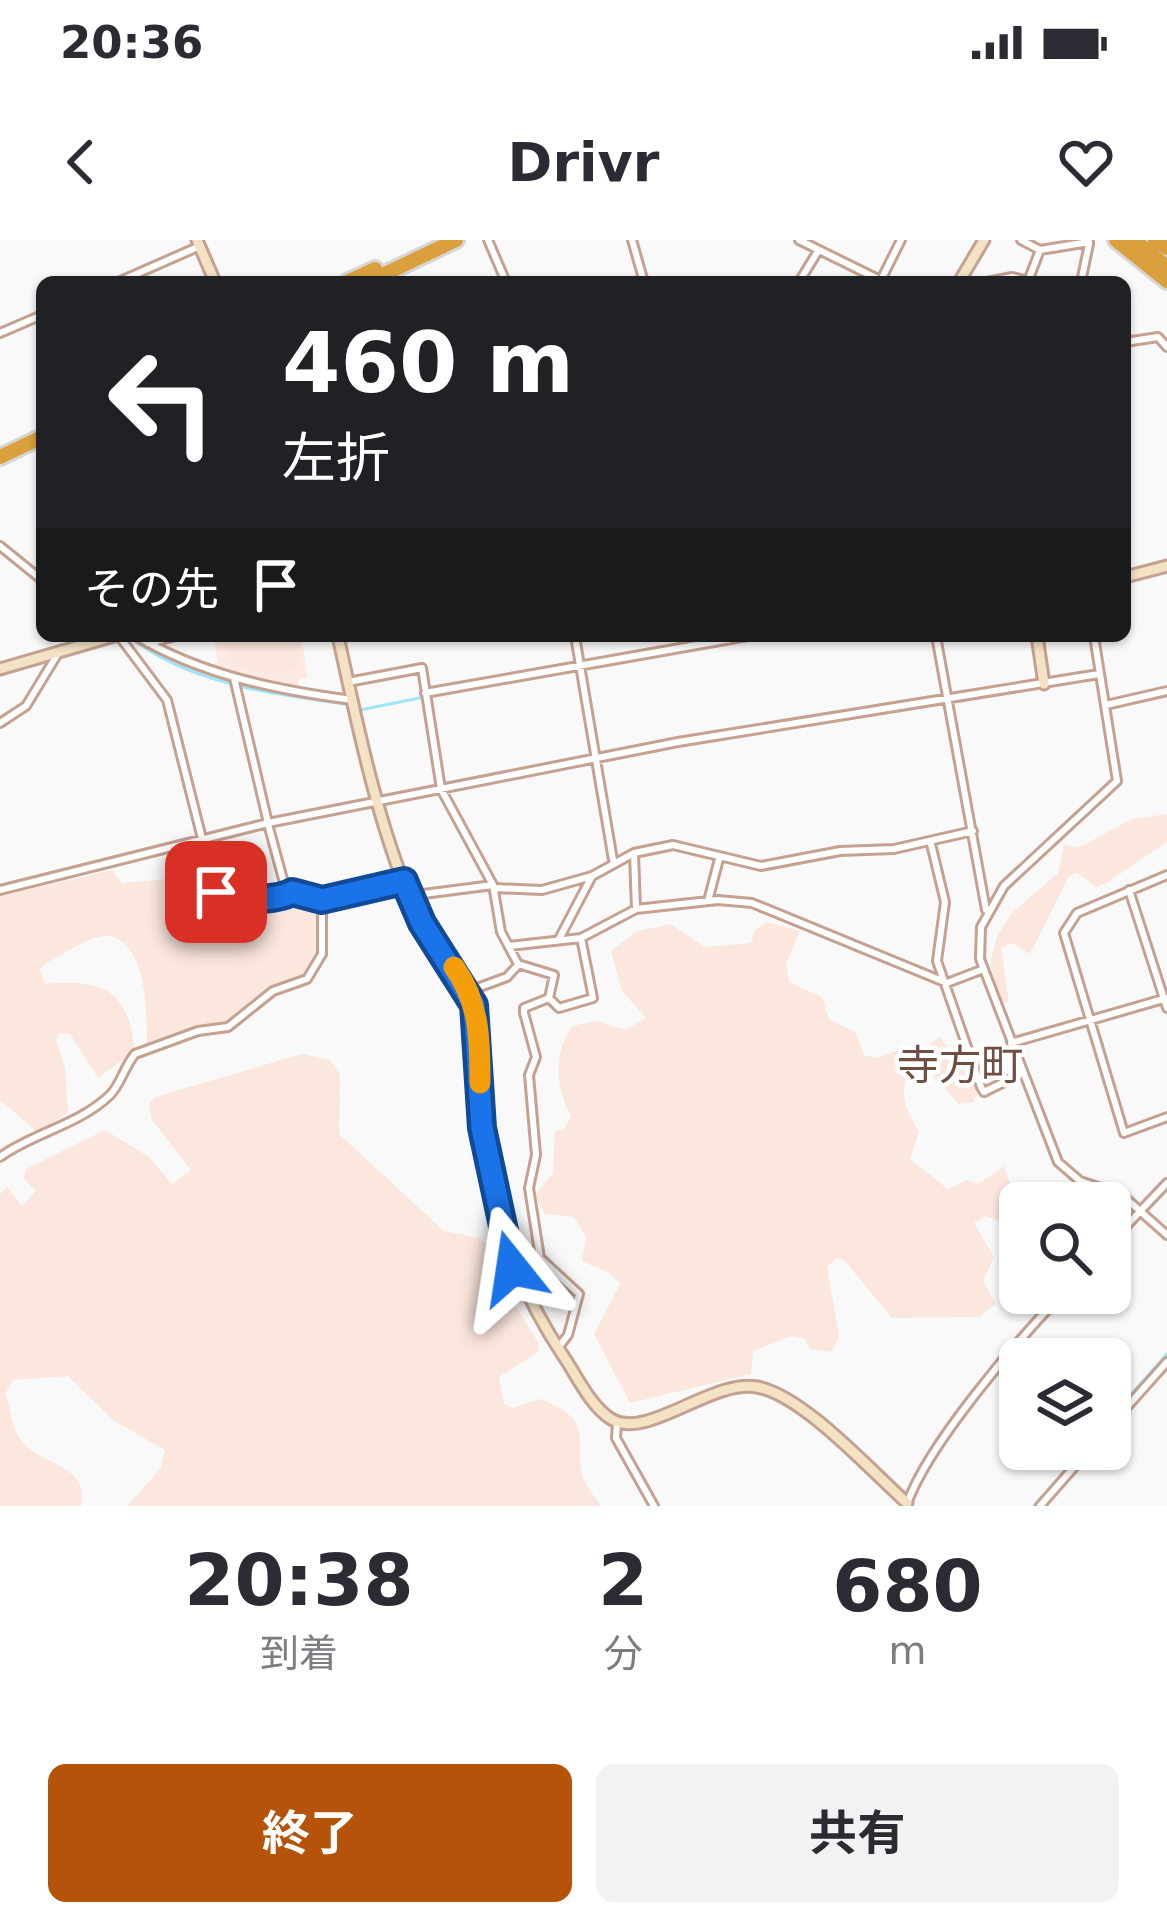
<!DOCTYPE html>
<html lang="ja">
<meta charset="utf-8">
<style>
:root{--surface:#fff;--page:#f2f2f3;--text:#2b2b33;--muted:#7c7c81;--accent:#b45309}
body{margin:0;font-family:"DejaVu Sans","Noto Sans JP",sans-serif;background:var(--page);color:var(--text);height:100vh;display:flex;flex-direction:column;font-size:45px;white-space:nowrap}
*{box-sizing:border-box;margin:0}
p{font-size:39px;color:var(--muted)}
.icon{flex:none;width:66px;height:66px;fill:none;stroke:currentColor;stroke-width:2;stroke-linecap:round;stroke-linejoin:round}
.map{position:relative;height:1266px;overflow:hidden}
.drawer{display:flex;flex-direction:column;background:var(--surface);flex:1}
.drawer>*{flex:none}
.hud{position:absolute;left:36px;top:36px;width:1095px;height:366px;border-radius:18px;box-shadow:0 3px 9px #0004;background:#202124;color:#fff;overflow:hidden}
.buttons{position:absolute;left:999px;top:942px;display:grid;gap:24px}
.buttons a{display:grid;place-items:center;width:132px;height:132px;border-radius:18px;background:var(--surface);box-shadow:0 3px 9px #0004;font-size:60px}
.pin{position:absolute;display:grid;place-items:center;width:102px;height:102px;color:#fff;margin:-51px;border-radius:24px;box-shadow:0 6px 18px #0006}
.me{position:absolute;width:132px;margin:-66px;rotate:345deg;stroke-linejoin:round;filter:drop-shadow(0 0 9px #0008)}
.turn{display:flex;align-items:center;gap:42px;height:252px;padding:0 48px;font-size:54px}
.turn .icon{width:156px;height:156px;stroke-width:2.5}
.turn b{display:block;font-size:84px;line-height:102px}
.then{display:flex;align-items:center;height:114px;padding:0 48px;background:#0003;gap:24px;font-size:45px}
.eta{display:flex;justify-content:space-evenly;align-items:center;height:204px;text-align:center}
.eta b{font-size:72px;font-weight:700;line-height:84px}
.primary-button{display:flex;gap:24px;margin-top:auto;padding:24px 48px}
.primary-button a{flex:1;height:138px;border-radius:18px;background:var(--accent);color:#fff;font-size:48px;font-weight:700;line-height:138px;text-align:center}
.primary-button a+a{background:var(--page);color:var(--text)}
.status{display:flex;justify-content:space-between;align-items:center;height:84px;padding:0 60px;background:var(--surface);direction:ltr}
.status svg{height:33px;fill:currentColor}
header{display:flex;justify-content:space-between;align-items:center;height:156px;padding:0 48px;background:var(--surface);font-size:54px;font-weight:700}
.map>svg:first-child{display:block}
.built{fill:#fdeae2}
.green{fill:#fce7de}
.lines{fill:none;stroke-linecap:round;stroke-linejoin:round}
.stream{stroke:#9fe5f8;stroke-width:3}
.street-casing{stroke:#c4a191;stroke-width:12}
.secondary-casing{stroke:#c4a191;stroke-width:15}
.highway-casing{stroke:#d8d5d4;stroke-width:20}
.street{stroke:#fff;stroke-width:6}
.secondary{stroke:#f4e2c5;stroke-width:9}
.highway{stroke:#d9a03d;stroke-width:14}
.route-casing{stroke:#114b97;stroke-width:30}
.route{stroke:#1a73e8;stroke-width:21}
.slow{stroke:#f59e0b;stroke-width:21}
.labels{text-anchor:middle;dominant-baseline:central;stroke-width:9;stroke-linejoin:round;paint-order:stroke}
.quarter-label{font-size:42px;fill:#6e4f41;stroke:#fff}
</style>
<div class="status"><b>20:36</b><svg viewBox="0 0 49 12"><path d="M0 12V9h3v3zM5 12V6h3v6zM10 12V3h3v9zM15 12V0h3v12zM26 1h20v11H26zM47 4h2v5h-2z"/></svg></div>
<header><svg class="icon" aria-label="back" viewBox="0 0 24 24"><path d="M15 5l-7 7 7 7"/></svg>Drivr<svg class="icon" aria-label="heart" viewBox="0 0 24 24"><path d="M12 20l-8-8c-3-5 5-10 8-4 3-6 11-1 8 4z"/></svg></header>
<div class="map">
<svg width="1167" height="1266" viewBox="0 0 1167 1266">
<rect width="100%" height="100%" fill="#f9f9f9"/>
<path class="built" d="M213,396H301L308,438H299V451L211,426L218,421Z"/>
<path class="green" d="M217,396H299V428L269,435L238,427Z
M1167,574V602L1105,644L1096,647L1077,633L1069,636L1030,714L1013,703L1001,708L1009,762L1001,763L990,724L997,696L1012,673L1058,633L1064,605L1078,608L1132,579Z
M112,630L122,643L179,638L191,664L203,674L213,658L291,659L319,677C320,692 325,710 317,724C299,755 184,799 147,812C147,783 150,698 106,696C89,695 62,716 46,723L39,729L45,744C105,738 129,752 135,811L98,838L70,794L60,793L56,801L65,827L68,872L38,893L0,860V656Z
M767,682L800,691L786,724L789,742L822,757L829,779L855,792L864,815L878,818L904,808L918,813L940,797L979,850L973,862L959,864L929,832H908C899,857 906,870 919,892L910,919L948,949L966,940L978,944L1004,926L1020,971V988L985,976L974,983L994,1017L983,1041L996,1064L979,1077L892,1078L844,1020L836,1018L827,1027L839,1096L832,1112L810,1109L804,1098L792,1096L753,1111L751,1134L630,1163L594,1094L620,1044L611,1034L582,1021L586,997L574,977L545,974L535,955L553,933L555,891L564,889L571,877C556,846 552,818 572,786L596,781L625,790L646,778L622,751L611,711L637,691L671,684L704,707L751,703L755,690Z
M302,814L330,820L340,835L339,894L444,991L480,998L493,1011L514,1063L539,1104L538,1112L499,1137L504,1164L513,1168L540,1159C600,1181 571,1205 584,1240C588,1249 596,1258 601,1266H127L161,1228L165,1210L113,1180L68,1136L13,1140L5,1154C12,1169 11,1188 21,1200C41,1227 90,1223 81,1266H0V954L7,947L22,966L36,951L23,938L26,929L105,890L149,917L172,944L191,930L152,880L149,864L155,857Z"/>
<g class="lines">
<path class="stream" d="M1125,342L1145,337
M129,396C186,443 276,455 346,464
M671,413L770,396
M584,428L614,423
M360,470L454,451
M1110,1178L1167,1114
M1034,1266L1084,1209"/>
<g class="street-casing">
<path id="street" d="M488,0L506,42
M632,0L644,42
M799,0L880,40
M1021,0L1040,10L1089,2
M118,42L200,6
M799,42L818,11
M880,42L901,0
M987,42L1012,37L1028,41L1040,10
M1081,42L1089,4
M0,93L42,75
M1125,102L1158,97L1167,107
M0,306L42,340
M119,396L167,460L217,658H282L292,652L322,660L403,641
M136,396C202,435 276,450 352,460
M575,396L613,620
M936,396L986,670
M1094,396L1117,541L1004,646L981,687L980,719L1058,922L1080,941L1122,955L1167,995
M148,403L176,396
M234,438L268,583
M348,442L422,428L441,549L493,645L501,692L518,724L554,735L549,758L524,768V773L536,817L529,835L536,915L529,948L540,1018L579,1054L568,1095L558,1108
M425,453L748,396
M1106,465L1167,451
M0,483L26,466L57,415
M268,584L287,654
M931,604L945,662L937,721L981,847L984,852L1023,833
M634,613L636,669
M1167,635L1077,673L1064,693L1124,893L1167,877
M494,648L542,650L592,636L634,613L673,605L761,626L840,611L894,609L973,591
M0,650L268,583L678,502L1099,434
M1129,650L1167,768
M408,656L493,645
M708,661L719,619
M559,699L592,636
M509,706L581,698L636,669L718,660L752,663L947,743L981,730
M469,751L507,737L518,725
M549,758L559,768L593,758L581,698
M1011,803L1167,758
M0,917C33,893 79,885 110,855C121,844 124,827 135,814L198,791L228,787L273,751L307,739L322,714V660
M1110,1003L1167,943
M617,1183L616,1198L654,1266
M1110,1186L1167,1122
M907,1264C928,1204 1017,1101 1063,1053
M1040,1266L1090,1209"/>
</g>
<g class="secondary-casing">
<path id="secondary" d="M197,0L215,42
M959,42L984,0
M1125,337L1167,326
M338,396C357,483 376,577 410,659C425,696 459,722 472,759C484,795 478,831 481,867C487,959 512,1038 562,1114C576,1134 590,1166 611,1179C647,1201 711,1139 757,1147C803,1155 871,1231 907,1263
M1037,396L1044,444
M0,429L114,396"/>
</g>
<g class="highway-casing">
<path id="highway" d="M1116,0L1167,41
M1134,0L1167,27
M1155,0L1167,8
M347,42L375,29
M368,42L456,0
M0,217L42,197"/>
</g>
<use href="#street" class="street"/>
<use href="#secondary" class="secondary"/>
<use href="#highway" class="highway"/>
</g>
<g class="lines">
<g class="route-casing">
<path id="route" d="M216,652C226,663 277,661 292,652L322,660L404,641L422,683L474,765L482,888L512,1028"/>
</g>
<use href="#route" class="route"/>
<path class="slow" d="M454,727C480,763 480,801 480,843"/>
</g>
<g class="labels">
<g class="quarter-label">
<text x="960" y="825">寺方町</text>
</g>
</g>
</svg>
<div class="buttons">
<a><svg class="icon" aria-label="search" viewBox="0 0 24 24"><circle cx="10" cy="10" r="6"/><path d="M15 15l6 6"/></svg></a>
<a><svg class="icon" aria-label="layers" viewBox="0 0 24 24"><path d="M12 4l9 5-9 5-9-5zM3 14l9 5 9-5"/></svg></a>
</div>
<div class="pin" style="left:216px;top:652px;background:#d93025"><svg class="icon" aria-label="arrive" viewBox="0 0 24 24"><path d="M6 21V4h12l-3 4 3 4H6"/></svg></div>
<svg class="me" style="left:512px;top:1028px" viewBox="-20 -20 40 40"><path d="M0-17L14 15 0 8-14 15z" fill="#1a73e8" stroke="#fff" stroke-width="4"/></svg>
<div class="hud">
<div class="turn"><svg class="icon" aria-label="left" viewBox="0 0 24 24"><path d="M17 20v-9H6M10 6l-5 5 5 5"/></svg><div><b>460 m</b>左折</div></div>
<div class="then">その先<svg class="icon" aria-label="arrive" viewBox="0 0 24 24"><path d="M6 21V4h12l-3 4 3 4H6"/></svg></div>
</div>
</div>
<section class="drawer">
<div class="eta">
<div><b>20:38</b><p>到着</p></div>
<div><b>2</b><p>分</p></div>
<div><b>680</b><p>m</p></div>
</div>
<div class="primary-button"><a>終了</a><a>共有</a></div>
</section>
